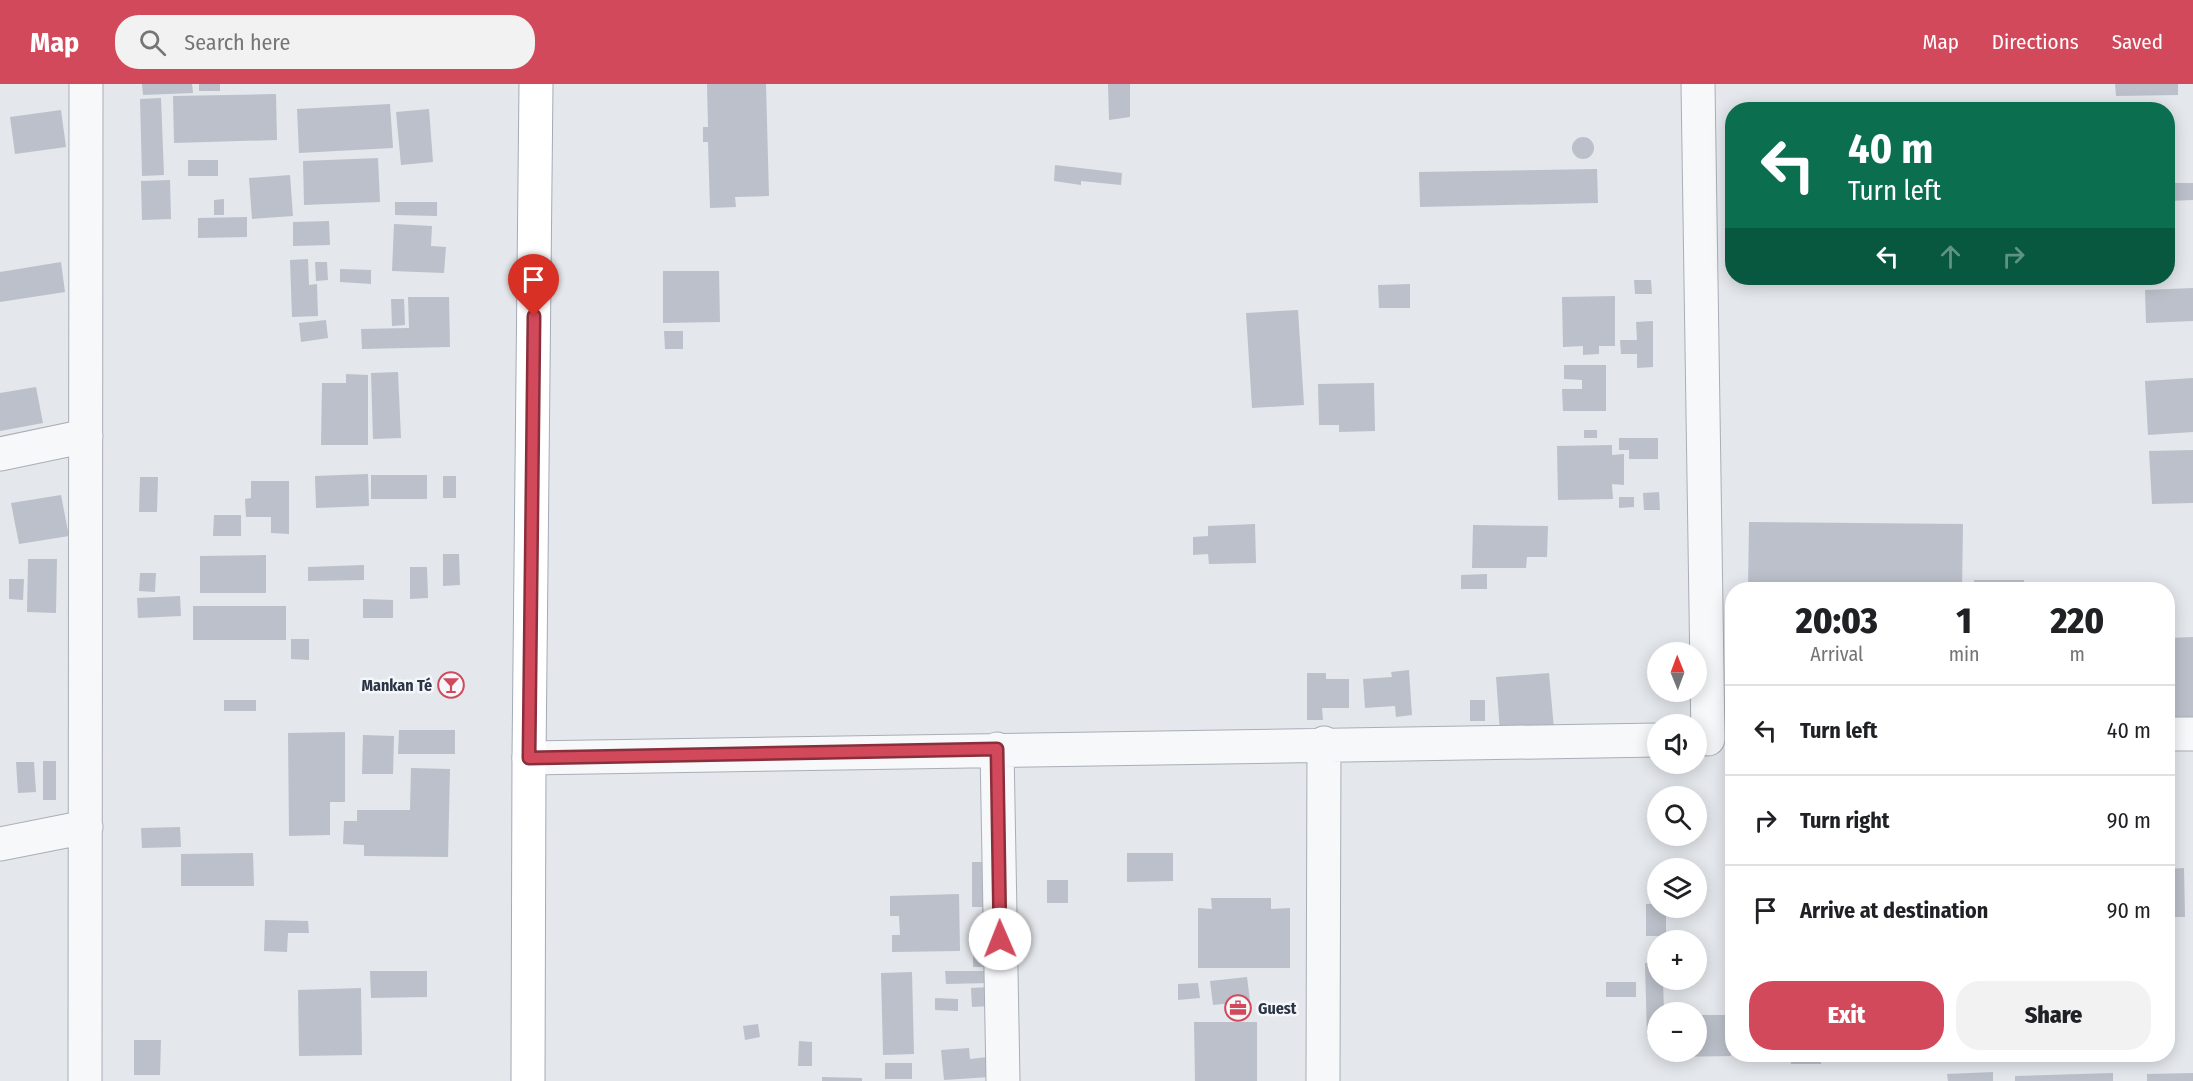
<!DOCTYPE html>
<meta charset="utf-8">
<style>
:root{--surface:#fff;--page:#f2f2f2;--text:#202124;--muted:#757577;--line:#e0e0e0;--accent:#d1495b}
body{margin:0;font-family:"Fira Sans Condensed",sans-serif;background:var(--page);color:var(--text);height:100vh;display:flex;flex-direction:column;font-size:22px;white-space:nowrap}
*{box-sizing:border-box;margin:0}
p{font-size:20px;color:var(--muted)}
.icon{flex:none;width:33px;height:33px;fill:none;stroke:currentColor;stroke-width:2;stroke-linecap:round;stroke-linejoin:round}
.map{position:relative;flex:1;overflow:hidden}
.details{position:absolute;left:1725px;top:498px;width:450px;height:480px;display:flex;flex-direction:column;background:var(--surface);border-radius:24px;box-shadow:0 3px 15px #0003}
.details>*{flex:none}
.guide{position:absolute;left:1725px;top:18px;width:450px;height:183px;border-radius:24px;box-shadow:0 3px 15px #0003;background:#0b6e4f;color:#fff;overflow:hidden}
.needle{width:39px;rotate:359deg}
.fabs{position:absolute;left:1647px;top:558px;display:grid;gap:12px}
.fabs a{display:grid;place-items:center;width:60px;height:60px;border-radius:50%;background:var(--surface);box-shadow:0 3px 15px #0003;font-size:30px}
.pin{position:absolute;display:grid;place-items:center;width:51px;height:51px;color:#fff;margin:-62px -26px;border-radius:50% 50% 50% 0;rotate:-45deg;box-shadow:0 0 6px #0007}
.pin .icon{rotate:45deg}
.me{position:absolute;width:66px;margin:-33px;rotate:359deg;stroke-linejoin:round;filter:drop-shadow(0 0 4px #0008)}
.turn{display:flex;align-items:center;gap:21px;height:126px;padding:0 24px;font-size:27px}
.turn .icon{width:78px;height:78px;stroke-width:2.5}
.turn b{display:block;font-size:42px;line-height:51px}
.lanes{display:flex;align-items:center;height:57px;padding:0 24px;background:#0003;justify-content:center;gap:30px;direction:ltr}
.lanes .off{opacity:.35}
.eta{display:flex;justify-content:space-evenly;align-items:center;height:102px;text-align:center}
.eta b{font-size:36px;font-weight:800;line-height:42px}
.primary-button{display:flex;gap:12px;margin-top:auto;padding:12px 24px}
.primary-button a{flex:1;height:69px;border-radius:24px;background:var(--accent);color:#fff;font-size:24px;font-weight:800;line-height:69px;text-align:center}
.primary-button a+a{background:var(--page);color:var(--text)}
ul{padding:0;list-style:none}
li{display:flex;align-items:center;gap:18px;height:90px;padding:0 24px;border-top:2px solid var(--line)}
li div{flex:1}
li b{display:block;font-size:22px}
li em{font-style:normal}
header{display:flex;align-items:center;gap:36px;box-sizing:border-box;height:84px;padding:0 30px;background:var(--accent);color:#fff}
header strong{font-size:28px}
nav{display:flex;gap:33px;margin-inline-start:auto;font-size:21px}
.search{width:420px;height:54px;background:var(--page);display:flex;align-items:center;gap:15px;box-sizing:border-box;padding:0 21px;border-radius:24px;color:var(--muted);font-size:22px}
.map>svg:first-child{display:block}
.building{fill:#bbc0ca}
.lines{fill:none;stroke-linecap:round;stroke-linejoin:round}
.minor-casing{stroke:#a9aeb7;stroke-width:35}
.major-casing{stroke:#a3abb8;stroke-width:35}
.minor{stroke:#f7f8fa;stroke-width:33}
.major{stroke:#fff;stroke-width:33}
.route-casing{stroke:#882f3b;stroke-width:15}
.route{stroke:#d1495b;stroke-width:10}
.labels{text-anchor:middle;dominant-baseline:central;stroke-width:5;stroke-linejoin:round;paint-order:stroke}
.poi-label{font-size:16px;font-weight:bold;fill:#2b3445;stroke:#f4f6f9;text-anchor:end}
</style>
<header>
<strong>Map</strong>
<div class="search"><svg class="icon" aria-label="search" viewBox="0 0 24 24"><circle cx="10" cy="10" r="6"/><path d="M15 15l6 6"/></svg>Search here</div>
<nav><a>Map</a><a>Directions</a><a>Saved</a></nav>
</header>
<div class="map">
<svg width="2193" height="997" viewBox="0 0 2193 997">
<rect width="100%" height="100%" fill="#e4e7ec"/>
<path class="building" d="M142,0H192L193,9L143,11Z
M199,0H220V7H199Z
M707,0H766L769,112L735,113L736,123L710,124L708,58H703V43H708Z
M1108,0H1130V33L1109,36Z
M2115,0H2178V11L2116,12Z
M276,10L277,56L174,59L173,12Z
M161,14L164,91L142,92L140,15Z
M390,20L393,64L299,69L297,25Z
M429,25L433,78L401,81L396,28Z
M61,26L66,63L15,70L10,33Z
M1572 64a11 11 0 1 1 22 0a11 11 0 1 1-22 0Z
M378,74L380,118L304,121L303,77Z
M188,76H218V92H188Z
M1055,81L1122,89L1121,101L1081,97V101L1054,97Z
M1597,85L1598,119L1420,123L1419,88Z
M290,91L293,132L252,135L249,94Z
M170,96L171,135L142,136L141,97Z
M2168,99H2193V116L2168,117Z
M224,115V131H214V116Z
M395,118H437V132L395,131Z
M247,133V153L198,154V134Z
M329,137L330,161L293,162V138Z
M394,140L432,142L431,162L446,163L444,189L392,187Z
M308,175L309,201L317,200L318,232L292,233L290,176Z
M61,178L65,208L0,218V188Z
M315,178H327L328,196L316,197Z
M340,185L371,186V200L340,198Z
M663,187H719L720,238L663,239Z
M1634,196H1651L1652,210H1635Z
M1410,200V224H1379L1378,201Z
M2193,204V237L2146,239L2145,206Z
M1615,212V262H1599V270L1583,271V262L1563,263L1562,213Z
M408,213H449L450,263L362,265L361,245L409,244Z
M391,215H404L405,241L392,242Z
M1298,226L1304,321L1252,324L1246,229Z
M326,236L328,254L301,258L299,239Z
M1653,237V283L1637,284V270H1621L1620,256H1637L1636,238Z
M664,247H683V265H665Z
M1564,281H1606V327H1563L1562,305H1582V296L1564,295Z
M398,288L401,354L373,355L371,289Z
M346,290L368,291V361H321L322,299H346Z
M2193,294V348L2148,351L2145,297Z
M1374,299L1375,347L1339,348V341H1319L1318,300Z
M36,303L43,339L0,347V309Z
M1584,346H1597V354H1584Z
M1619,354H1658V375H1629V366H1619Z
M1612,361V371L1624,370V401L1612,400L1613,415L1558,416L1557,362Z
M2193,366V419L2152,420L2149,367Z
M368,390L369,422L316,424L315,392Z
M371,391H427V415H371Z
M443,392H456V414H443Z
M140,393H158L157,428H139Z
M251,397H289V450L271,449V433H246L245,415L251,414Z
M1659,408L1660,426H1644L1643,409Z
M61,411L69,452L19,460L11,419Z
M1619,413H1634V423L1619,424Z
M214,431H241V452H213Z
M1749,438L1963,440L1962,506H1748Z
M1255,440L1256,479L1209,480L1208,470L1193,471V453L1208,452V442Z
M1473,441L1548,442L1547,473H1527L1526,484H1472Z
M443,470H459L460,501L443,502Z
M266,471V509H200V472Z
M28,475H57L56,529L27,528Z
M364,481V496L308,497V483Z
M410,483H427L428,514L410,515Z
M140,489H156L155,508L139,507Z
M1487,490V505H1461V491Z
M9,495H24L23,516L9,515Z
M1974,496H2024V506H1974Z
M180,512L181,532L138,534L137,514Z
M363,515L393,516V534H363Z
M193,522H286V556H193Z
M2193,553V647L2168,648V554Z
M291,555H309V576L291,575Z
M1409,586L1412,631L1396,633L1395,622L1365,624L1363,595L1392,593L1391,588Z
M1307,589H1326V595H1349V624H1322L1323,636H1307Z
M1549,589L1554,645L1500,649L1496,593Z
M224,616H256V627H224Z
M1470,616H1485V637H1470Z
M399,646H455V670H398Z
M345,648V718H330V751L289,752L288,649Z
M363,651L394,652L393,690H362Z
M43,677H56V716H43Z
M16,678H34L36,708L18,709Z
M411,684L450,685L448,773L364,772V761L343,760L344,737H357V726H410Z
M180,743L181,763L142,764L141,744Z
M253,769L254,802H181V770Z
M1127,769H1173V797L1127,798Z
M972,778H988V823H972Z
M2184,784L2185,833H2168V785Z
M1047,796H1068V819H1047Z
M959,810L960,867L892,868V851H900L899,832H890V812Z
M1211,814H1271V825L1290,824V884H1198V824L1212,825Z
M1646,820H1658V824H1666V852H1646Z
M265,836L308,837L309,849H288L287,868L264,867Z
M973,849L991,850V883H973Z
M1645,879H1658V896H1663L1664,928H1658V953H1647Z
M370,887H427V913L371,914Z
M945,887H988L989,899L946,900Z
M912,888L914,970L883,971L881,889Z
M1247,893L1250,917L1213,921L1210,897Z
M1606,898H1636V913H1606Z
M1198,899L1200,914L1178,916V900Z
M990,903L991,922L972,923L971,904Z
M361,904L362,971L299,972L298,906Z
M935,914L958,915V927L935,926Z
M1696,931H1730L1731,972L1673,973V968H1696Z
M1194,938H1257V997H1195Z
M758,940L760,953L745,956L743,942Z
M134,956H161L160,991H134Z
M799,957L812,958V982H798Z
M969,964L970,975L988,973L990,993L944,996L941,966Z
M1791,970H1821V980H1791Z
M885,979H912V995H885Z
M1993,988V997H1948L1947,990Z
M2113,989V997H2015V992Z
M2193,989V997H2147V990Z
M822,993L862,994V997H822Z"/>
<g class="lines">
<g class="minor-casing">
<path id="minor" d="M1698,0L1708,655
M0,370L86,352
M2168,650H2193
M997,665L1003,997
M529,674L1658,656
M0,760L86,743
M85,997L86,0
M1323,997L1324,659"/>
</g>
<g class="major-casing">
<path id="major" d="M528,997L529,674L536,0"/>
</g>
<use href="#minor" class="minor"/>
<use href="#major" class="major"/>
</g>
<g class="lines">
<g class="route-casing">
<path id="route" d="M534,232L529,674L997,665L1000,855"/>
</g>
<use href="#route" class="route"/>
</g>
<defs>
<g id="bar-ring" transform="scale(1.35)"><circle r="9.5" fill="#f4f6f9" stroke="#d1495b" stroke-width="1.5"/><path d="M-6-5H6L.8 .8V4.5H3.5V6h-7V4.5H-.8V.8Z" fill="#d1495b"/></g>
<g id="office-ring" transform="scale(1.35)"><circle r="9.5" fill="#f4f6f9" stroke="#d1495b" stroke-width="1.5"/><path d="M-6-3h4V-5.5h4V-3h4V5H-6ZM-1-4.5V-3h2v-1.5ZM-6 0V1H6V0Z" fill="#d1495b"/></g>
</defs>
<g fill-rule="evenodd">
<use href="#bar-ring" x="451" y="601"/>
<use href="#office-ring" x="1238" y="924"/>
</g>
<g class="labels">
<g class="poi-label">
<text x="432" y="601">Mankan Té</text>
<text x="1258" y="924" text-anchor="start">Guest</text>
</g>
</g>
</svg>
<div class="fabs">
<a><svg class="needle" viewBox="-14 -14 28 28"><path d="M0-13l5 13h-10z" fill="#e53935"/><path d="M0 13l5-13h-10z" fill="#757577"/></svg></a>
<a><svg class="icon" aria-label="sound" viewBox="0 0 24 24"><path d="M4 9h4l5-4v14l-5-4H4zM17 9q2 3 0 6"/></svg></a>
<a><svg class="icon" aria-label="search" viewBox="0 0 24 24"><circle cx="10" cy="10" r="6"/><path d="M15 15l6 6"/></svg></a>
<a><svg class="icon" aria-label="layers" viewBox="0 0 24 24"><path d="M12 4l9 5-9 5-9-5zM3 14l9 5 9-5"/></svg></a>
<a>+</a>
<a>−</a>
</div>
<div class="pin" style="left:534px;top:232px;background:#d93025"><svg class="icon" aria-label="arrive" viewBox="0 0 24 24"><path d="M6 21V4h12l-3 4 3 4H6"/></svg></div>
<svg class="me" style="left:1000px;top:855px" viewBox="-20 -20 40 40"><circle r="19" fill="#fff"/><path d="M0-13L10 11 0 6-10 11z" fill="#d1495b"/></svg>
<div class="guide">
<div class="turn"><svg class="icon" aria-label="left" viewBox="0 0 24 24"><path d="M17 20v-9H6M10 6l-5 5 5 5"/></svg><div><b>40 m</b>Turn left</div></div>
<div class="lanes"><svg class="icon" aria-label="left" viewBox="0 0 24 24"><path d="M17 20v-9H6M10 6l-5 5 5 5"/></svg><svg class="icon off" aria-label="ahead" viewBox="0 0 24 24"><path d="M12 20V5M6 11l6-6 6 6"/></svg><svg class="icon off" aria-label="right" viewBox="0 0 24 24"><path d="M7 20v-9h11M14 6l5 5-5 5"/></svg></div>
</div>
<section class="details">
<div class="eta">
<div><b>20:03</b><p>Arrival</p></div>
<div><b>1</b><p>min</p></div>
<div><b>220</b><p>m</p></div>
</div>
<ul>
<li><svg class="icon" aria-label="left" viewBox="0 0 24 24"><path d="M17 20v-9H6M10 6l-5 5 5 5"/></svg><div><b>Turn left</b></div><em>40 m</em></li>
<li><svg class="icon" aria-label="right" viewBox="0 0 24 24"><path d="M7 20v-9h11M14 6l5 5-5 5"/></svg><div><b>Turn right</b></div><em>90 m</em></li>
<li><svg class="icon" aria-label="arrive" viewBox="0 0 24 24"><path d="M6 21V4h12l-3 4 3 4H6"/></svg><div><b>Arrive at destination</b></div><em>90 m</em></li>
</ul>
<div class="primary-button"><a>Exit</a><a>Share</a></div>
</section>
</div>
